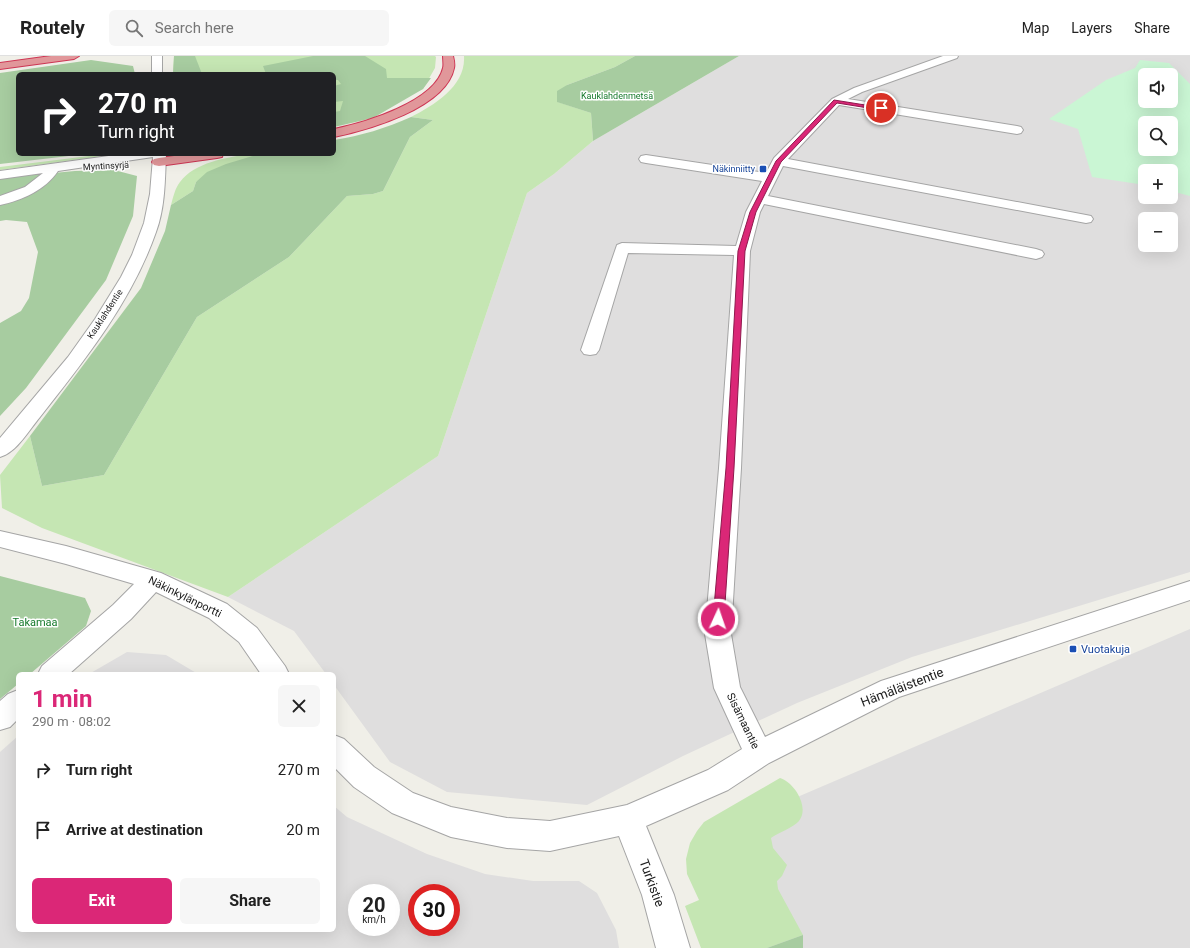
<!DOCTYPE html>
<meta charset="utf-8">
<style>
:root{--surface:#fff;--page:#f6f6f6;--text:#222;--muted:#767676;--line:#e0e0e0;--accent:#db2777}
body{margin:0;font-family:Roboto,sans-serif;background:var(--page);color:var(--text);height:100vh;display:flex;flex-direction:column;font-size:15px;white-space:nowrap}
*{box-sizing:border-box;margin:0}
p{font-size:13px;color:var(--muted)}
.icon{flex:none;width:22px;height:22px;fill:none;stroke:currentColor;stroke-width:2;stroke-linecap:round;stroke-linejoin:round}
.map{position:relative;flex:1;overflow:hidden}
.side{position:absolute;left:16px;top:616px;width:320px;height:260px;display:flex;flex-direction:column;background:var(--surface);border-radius:6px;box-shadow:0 4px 16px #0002}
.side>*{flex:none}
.top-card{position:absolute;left:16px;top:16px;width:320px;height:84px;border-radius:6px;box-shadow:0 4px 16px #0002;background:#202124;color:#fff;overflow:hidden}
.buttons{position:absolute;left:1138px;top:12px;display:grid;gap:8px}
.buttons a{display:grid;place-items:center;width:40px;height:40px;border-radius:6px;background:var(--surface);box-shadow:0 4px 16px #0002;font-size:20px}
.speed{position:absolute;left:348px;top:828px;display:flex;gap:8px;font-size:20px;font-weight:700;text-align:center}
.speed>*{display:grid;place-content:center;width:52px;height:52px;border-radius:50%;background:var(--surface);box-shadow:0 4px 16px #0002;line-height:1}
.speed small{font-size:10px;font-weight:400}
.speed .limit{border:6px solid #d22;background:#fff;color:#111}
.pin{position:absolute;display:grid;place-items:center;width:34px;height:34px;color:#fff;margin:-17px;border:2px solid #fff;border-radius:50%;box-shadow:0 1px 4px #0007}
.me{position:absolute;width:44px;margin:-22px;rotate:3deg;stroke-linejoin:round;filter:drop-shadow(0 0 3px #0008)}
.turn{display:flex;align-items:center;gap:14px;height:84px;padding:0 16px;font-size:18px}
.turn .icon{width:52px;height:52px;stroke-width:2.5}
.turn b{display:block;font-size:28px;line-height:34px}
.round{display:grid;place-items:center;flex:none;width:42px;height:42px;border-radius:6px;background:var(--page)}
.summary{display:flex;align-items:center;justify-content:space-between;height:68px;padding:0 16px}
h1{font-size:24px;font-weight:700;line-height:30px;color:var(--accent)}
.cta{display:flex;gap:8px;margin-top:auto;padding:8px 16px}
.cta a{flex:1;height:46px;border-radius:6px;background:var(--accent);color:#fff;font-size:16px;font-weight:700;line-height:46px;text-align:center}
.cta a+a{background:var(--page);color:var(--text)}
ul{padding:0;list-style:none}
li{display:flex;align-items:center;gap:12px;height:60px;padding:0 16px}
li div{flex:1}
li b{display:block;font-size:15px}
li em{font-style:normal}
header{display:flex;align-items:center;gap:24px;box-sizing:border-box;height:56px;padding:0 20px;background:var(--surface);border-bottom:1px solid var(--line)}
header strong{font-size:19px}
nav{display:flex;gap:22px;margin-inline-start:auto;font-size:14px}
.search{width:280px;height:36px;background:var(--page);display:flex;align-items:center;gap:10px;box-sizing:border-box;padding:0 14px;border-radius:6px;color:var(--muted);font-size:15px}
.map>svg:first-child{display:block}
.residential{fill:#dfdede;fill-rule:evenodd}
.grass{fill:#c5e6b3}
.forest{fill:#a7cca0}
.park{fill:#caf6d4;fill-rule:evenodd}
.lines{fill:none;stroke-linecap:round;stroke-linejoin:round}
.minor-casing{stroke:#a5a5a5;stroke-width:2}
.highway-casing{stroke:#ce3654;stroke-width:2}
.minor{fill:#fff;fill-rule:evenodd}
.highway{fill:#e1979a;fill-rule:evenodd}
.route{fill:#db2777;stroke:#8e194d}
.transit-dot{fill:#1a4fb4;stroke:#fff;stroke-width:1.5}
.labels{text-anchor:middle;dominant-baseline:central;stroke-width:3;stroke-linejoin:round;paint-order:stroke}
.far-park-label{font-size:9px;fill:#15792b;stroke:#fff}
.far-street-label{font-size:9px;fill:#212121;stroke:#fff}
.far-transit-label{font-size:9px;fill:#164399;stroke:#fff;text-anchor:end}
.street-label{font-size:11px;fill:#212121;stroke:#fff}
.park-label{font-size:11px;fill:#15792b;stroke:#fff}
.transit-label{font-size:11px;fill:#164399;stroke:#fff;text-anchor:start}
.near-street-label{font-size:13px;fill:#212121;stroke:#fff}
</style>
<header>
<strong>Routely</strong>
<div class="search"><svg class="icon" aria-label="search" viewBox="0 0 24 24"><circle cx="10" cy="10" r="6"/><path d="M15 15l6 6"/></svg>Search here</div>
<nav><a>Map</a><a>Layers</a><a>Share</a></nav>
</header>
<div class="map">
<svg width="1190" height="892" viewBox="0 0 1190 892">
<rect width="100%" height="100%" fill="#f0efe8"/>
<path class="residential" d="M739,0H1190V516L912,601L797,647L683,700L587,749L447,736L390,706L334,629V618H326L294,575L228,541L438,400L527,137L554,118L593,85ZM1145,19H1171V45H1145ZM1145,67H1171V93H1145ZM1145,115H1171V141H1145ZM1145,163H1171V189H1145Z
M1190,573V892H713L788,745Z
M127,596L166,599L198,618H89Z
M18,680V874H334V750L347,761L427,798L485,818L533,825H579L597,837L616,874L619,892H0V696ZM357,837H391V871H357ZM417,837H451V871H417Z"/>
<path class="grass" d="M174,0H435L436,1L435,12L423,33L334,71V18H173Z
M464,0H635L615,11L567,29L558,46L591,57L593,85L554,118L527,137L438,400L228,541L42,472L2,452L0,419L30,380L42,430L104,419L197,261L289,201L347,140L373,138L383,135L410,81L433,64L411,61C434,49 466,30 464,0Z
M105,98H118L0,114V111Z
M249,98H259L196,126L193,135L171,149C173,142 175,132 180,126C195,106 226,102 249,98Z
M780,722C794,726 810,751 799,765C794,771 778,777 771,782L773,792L787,809L782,820L777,825L778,833L803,879L767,892H701L685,850L699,844L687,818L686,803L690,787L697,775L704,766Z"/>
<path class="forest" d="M174,0H195L202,18H173Z
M313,0H365L386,13L387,22H431L423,33L373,62L334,71V56L340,55L343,45L334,46V30L341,28L338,24H334V18H266L263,10Z
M635,0H739L593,85L591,57L557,46V35L567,29L615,11Z
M91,4L133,10L135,18H18V98H86L0,108V17Z
M411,61L433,64L410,81L383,135L373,138L347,140L289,201L197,261L104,419L42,430L30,380L141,232L165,175L171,149L193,135L196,126L207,116L226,108L259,98H334V84C361,80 386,72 411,61Z
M114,114L137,120L133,160L106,224L26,332L0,360V267L21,255L29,242L38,196L27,166L6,164L0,165V122L75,115Z
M0,520L85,542L91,555L86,570L30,618H18V628L0,643Z
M803,879V892H767Z"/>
<path class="park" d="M1140,4L1169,7L1190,28V140L1171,135V115H1145V129L1092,121L1078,73L1049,63L1106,24L1135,12ZM1145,19H1171V45H1145ZM1145,67H1171V93H1145Z"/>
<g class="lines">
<g class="minor-casing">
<path id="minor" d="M152,0H162V18H152Z
M943,0H958L957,2L862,36L848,43L1017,70L1021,71L1023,74L1021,77L1017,78L839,49L788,103L1086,159L1091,160L1093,163L1091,166L1086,167L783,110L768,140L1036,193L1042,195L1044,198L1042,201L1036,203L764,148L760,156L750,195L741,412L731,578L740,631L765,681L881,625L1190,525V544L899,641L769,707L728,734L646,770L674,839L690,892H656L642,839L619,780L550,795L507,792L451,781L392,757L354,731L334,711V679L344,683L374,711L413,737L451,751L507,762L550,765L627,749L708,714L742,693L714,632L705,578L719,412L734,199L628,197L599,294L596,298L590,299L584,298L581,294L617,189L622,187L736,190L746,156L762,125L646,107L641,106L639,103L641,100L646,99L766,117L774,102L832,43L854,32Z
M123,98H166C165,124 165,152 156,176C132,245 85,304 40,361C29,374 17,396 0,401V382L68,301L95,263L121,221L132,199L144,167L150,138L153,101L58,115C45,134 23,144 0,149V140L25,131L43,117L0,123V115Z
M0,475L66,490L161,517L227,548L257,572L285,610L289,618H261L239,586L209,562L156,536L131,563L69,618H38L42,610L113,549L134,528L66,508L0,491Z
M18,634V663L10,671L0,674V645L8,638Z"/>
</g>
<g class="highway-casing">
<path id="highway" d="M51,0H79L74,3L0,13V7Z
M443,0H453C454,4 455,8 454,12C446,52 368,74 334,81V73C364,67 435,46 443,12C444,9 443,4 443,0Z
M189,98H223L222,101L217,102L159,110L154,109L152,106L154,103L159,102Z"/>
</g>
<use href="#minor" class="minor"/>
<use href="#highway" class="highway"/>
</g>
<path class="route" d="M834,44L884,52L881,54L837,47L781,106L756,156L745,195L734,412L724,563L722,566L718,567L715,566L713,563L726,412L738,195L750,156L776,105Z"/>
<g class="transit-dot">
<rect x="759" y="109" width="8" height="8" rx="2"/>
<rect x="1069" y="589" width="8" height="8" rx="2"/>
</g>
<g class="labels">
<g class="far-park-label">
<text x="617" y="40">Kauklahdenmetsä</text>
</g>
<g class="far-street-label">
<text transform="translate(106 110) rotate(-3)">Myntinsyrjä</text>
<text transform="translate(105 258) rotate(-57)">Kauklahdentie</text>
</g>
<g class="far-transit-label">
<text x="755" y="113">Näkinniitty</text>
</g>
<g class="street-label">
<text transform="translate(185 541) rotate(26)">Näkinkylänportti</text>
<text transform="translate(743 665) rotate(64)">Sisämaantie</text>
</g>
<g class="park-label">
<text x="35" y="566">Takamaa</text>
</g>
<g class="transit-label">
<text x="1081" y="593">Vuotakuja</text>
</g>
<g class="near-street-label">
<text transform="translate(902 631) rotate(-21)">Hämäläistentie</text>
<text transform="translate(652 827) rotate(70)">Turkistie</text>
</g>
</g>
</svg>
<div class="buttons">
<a><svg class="icon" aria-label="sound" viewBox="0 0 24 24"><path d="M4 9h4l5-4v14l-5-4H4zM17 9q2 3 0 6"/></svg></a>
<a><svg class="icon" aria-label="search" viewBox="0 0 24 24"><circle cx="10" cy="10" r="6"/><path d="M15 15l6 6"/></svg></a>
<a>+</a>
<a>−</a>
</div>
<div class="speed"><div>20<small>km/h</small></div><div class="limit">30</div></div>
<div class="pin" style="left:881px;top:52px;background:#d93025"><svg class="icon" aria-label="arrive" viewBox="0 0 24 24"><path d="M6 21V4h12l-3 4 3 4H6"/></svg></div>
<svg class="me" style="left:718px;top:563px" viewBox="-20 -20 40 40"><circle r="17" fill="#db2777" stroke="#fff" stroke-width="3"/><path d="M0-11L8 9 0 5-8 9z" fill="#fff"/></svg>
<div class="top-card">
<div class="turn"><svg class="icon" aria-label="right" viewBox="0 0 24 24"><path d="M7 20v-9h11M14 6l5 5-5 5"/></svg><div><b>270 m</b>Turn right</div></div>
</div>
<section class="side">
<div class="summary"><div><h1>1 min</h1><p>290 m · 08:02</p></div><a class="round"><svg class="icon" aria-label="close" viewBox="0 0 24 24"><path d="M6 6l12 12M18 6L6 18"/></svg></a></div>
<ul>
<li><svg class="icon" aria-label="right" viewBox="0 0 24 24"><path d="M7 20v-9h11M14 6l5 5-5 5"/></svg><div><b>Turn right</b></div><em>270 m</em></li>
<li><svg class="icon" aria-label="arrive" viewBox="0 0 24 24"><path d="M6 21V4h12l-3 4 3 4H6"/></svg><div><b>Arrive at destination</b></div><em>20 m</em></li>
</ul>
<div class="cta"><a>Exit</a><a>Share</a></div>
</section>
</div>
